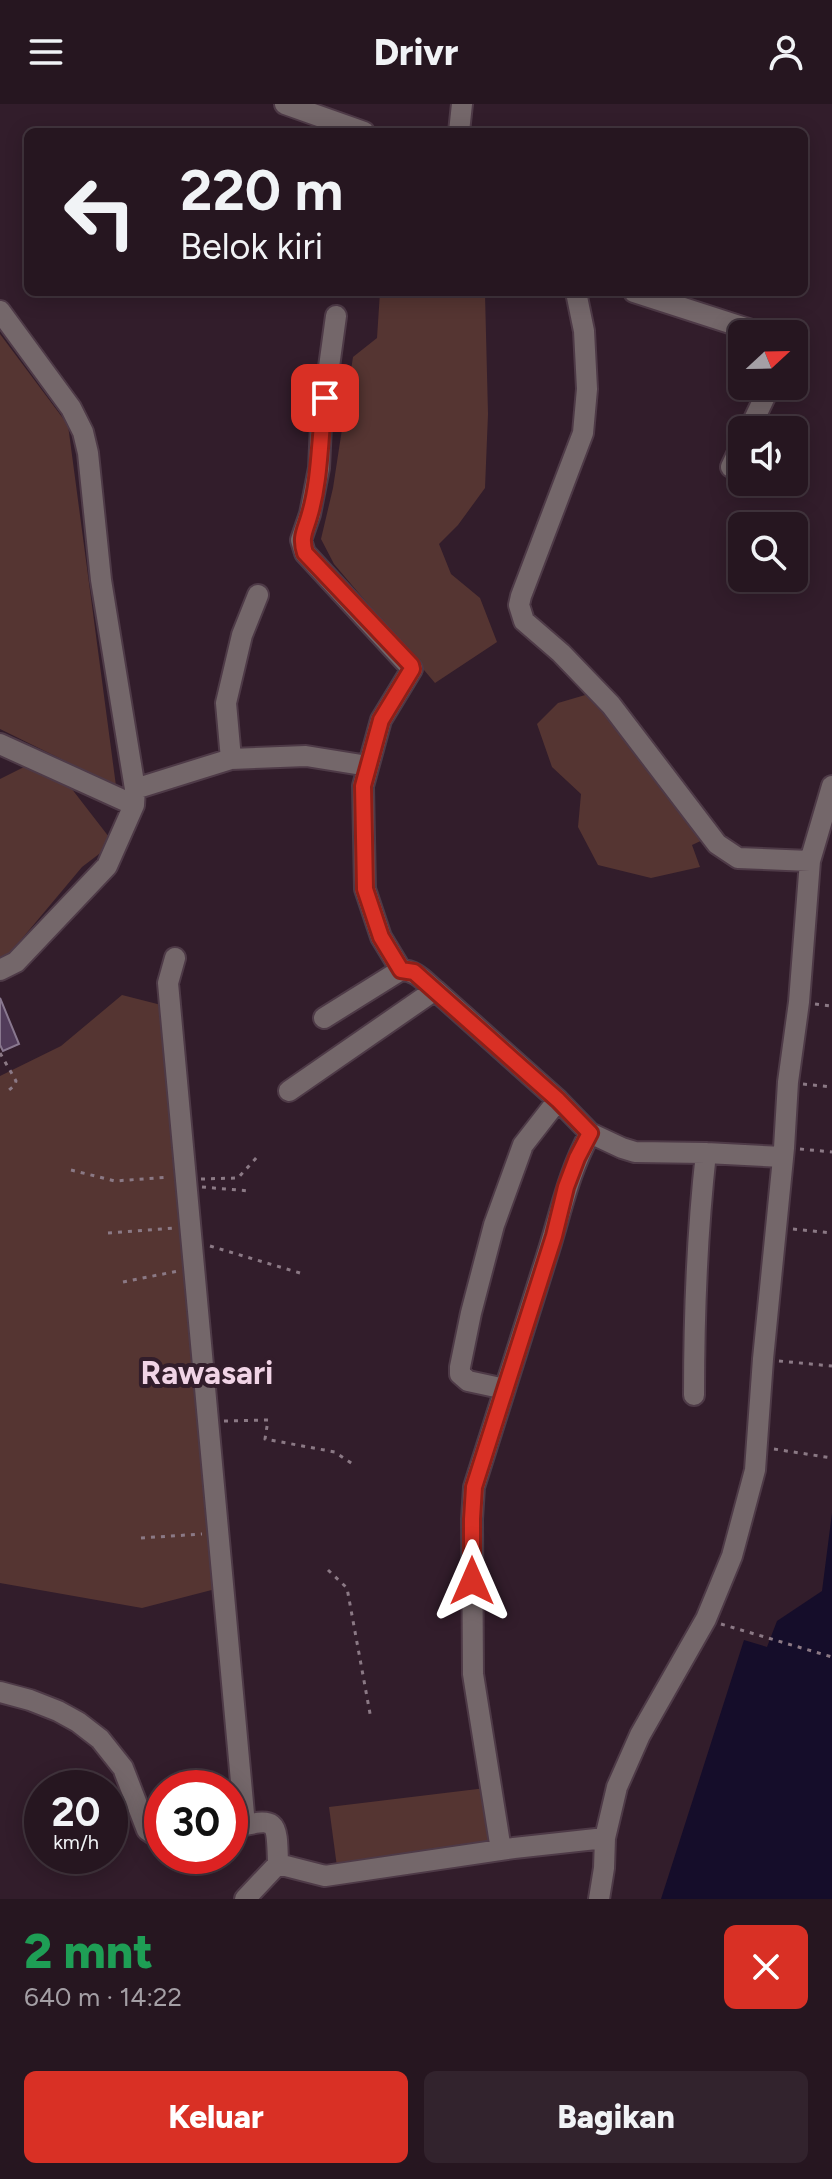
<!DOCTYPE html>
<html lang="id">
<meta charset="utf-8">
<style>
:root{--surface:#261620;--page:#32232d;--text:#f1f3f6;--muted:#a49fa5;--line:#42353e;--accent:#d93025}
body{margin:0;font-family:Figtree,sans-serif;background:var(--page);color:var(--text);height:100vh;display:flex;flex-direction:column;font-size:30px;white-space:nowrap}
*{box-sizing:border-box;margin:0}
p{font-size:26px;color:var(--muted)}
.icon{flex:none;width:44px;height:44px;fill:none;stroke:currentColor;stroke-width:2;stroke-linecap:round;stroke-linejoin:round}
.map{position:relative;height:1795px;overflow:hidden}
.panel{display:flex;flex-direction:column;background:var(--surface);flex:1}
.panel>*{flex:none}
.top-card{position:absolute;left:24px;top:24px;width:784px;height:168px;border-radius:12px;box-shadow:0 4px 20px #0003,0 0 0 2px var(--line);background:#261620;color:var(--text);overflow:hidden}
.needle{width:52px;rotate:68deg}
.controls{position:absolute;left:728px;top:216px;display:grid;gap:16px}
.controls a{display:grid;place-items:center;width:80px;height:80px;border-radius:12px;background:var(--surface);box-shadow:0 4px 20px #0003,0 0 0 2px var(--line);font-size:40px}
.speed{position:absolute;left:24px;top:1666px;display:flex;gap:16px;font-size:40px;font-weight:700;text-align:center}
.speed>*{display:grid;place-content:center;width:104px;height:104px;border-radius:50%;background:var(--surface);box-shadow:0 4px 20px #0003,0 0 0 2px var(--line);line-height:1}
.speed small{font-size:20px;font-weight:400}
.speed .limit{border:12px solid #d22;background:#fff;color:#111}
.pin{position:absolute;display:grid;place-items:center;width:68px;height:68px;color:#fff;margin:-34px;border-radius:16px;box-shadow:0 4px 12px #0006}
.me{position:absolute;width:88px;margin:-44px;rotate:0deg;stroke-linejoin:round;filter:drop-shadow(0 0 6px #0008)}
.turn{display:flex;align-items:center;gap:28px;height:168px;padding:0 24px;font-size:36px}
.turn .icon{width:104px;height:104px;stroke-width:2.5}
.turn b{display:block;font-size:56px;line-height:68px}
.round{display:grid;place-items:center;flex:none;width:84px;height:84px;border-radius:12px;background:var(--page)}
.overview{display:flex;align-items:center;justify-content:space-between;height:136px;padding:0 24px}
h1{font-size:48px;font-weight:800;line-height:60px;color:#1e9e55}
.action{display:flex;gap:16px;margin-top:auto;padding:16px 24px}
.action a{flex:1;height:92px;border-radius:12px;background:var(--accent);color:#fff;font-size:32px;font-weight:800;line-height:92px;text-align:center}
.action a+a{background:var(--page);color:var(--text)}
header{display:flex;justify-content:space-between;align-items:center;height:104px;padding:0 24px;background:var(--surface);font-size:36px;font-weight:800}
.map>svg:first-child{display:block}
.green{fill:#553532}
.water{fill:#150d2a}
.building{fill:#523c5a;stroke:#89788f;stroke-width:2}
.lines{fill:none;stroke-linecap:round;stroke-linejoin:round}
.minor-casing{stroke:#4e3a47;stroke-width:24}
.path{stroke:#8b7985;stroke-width:3;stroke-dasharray:4 6;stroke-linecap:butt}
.minor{stroke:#74676a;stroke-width:20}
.route-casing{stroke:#8d1f18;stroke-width:20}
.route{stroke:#d93025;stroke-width:14}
.labels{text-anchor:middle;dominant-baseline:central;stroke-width:8;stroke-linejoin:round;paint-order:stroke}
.neighbourhood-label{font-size:32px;font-weight:bold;fill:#f1d4e6;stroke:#321d2b}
</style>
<header><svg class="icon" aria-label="menu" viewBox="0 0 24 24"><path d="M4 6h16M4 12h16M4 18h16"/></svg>Drivr<svg class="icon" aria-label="person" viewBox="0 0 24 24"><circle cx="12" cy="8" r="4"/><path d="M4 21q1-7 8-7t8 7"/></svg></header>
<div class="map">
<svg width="832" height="1795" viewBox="0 0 832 1795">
<rect width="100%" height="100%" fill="#321d2b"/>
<path class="green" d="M380,188H484L485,190L488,310L485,384L458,421L439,440L451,470L480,494L497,538L435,579L334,460L321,435L333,384L353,253L377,234Z
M0,230L68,321L116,682L0,625Z
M592,589L707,734L692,741L700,763L651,774L598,761L578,723L581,690L552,663L537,620L558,599Z
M30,660L68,680L109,733L103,747L82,763L10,849L0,855V675Z
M122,891L173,904L231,1481L142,1504L0,1479V972L61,942Z
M486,1684L494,1743L337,1763L329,1703Z"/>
<path class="water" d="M832,1409V1795H661L744,1536L767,1543L777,1517L822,1487Z"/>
<path class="building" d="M0,894L19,940L3,947L0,941Z"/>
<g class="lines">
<g class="minor-casing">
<path id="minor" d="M285,0L364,28
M459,28L462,0
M576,188L584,227L587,285L583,329L521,492L519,501L524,517L561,549L611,601L717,740L738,754L810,757
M634,188L764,230
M0,207L71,304L83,328L88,349L101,476L135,685L134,701L107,762L16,858L0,866
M336,212L321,321L319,364L310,410L301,436L305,449L412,565L381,616L363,682L365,785L381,833L401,866
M749,326L770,282
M731,363L742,340
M0,640L134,701
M231,655L226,599L242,531L258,491
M135,685L231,655L306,652L368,662
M175,854L168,879L245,1721
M324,914L401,866C416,866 425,878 435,886L558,996L590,1029L622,1044L635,1048L706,1049L783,1053
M289,987L435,886
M505,1285L468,1277L460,1270V1263L471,1209L494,1121L523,1041L558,996
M694,1291C694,1210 697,1129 706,1049
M0,1588L30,1596L58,1607L78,1618L100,1635L123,1664L147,1726L162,1736
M230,1724C277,1714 277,1713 278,1760L325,1772L514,1744L605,1734
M501,1746L473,1570L472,1415L474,1383C498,1307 522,1231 546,1155C561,1109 567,1072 590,1029
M245,1795L278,1760
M599,1795L604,1764L605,1734L617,1683L640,1631L706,1515L732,1452L755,1366L763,1255L784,1044L788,978L799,898L810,757L832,682"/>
</g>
<path class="path" d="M815,900L832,902
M0,949L16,977L15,981L9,986
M803,980L832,983
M800,1045L832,1048
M71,1066L115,1077L169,1073
M201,1075L238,1074L257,1053
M202,1083L250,1087
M793,1125L832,1129
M108,1129L174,1124
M210,1142L300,1169
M123,1178L178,1167
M779,1257L832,1262
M224,1317L268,1316L265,1335L335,1348L354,1361
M774,1345L832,1354
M141,1434L202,1430
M328,1466L347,1484L371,1615
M721,1520L832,1553"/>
<use href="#minor" class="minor"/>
</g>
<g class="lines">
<g class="route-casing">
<path id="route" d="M325,294C319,333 321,374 309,413C305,427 300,433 305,449L411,561L412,565L381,616L363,682L365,785L381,833L401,866L414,868L558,996L590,1029L577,1054L566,1083L554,1132L474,1383L472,1415V1477"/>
</g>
<use href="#route" class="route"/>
</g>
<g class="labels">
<g class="neighbourhood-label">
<text x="207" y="1269">Rawasari</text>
</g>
</g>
</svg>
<div class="controls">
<a><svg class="needle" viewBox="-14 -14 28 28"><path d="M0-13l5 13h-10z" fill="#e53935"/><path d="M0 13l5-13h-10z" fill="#a49fa5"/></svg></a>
<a><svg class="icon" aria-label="sound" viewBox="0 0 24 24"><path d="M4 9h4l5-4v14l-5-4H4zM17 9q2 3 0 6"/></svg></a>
<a><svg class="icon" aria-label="search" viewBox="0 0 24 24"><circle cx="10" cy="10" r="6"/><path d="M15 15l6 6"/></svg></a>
</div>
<div class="speed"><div>20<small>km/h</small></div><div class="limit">30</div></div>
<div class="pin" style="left:325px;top:294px;background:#d93025"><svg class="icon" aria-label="arrive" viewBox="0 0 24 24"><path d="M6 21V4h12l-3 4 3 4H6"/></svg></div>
<svg class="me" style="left:472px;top:1477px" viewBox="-20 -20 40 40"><path d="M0-17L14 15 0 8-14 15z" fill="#d93025" stroke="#fff" stroke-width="4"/></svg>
<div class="top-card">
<div class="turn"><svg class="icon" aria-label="left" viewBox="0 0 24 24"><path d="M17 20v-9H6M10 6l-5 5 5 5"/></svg><div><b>220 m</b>Belok kiri</div></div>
</div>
</div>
<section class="panel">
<div class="overview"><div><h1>2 mnt</h1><p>640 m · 14:22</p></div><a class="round" style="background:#d93025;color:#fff"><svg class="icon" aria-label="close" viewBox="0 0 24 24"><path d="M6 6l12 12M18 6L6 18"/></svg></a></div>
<div class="action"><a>Keluar</a><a>Bagikan</a></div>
</section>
